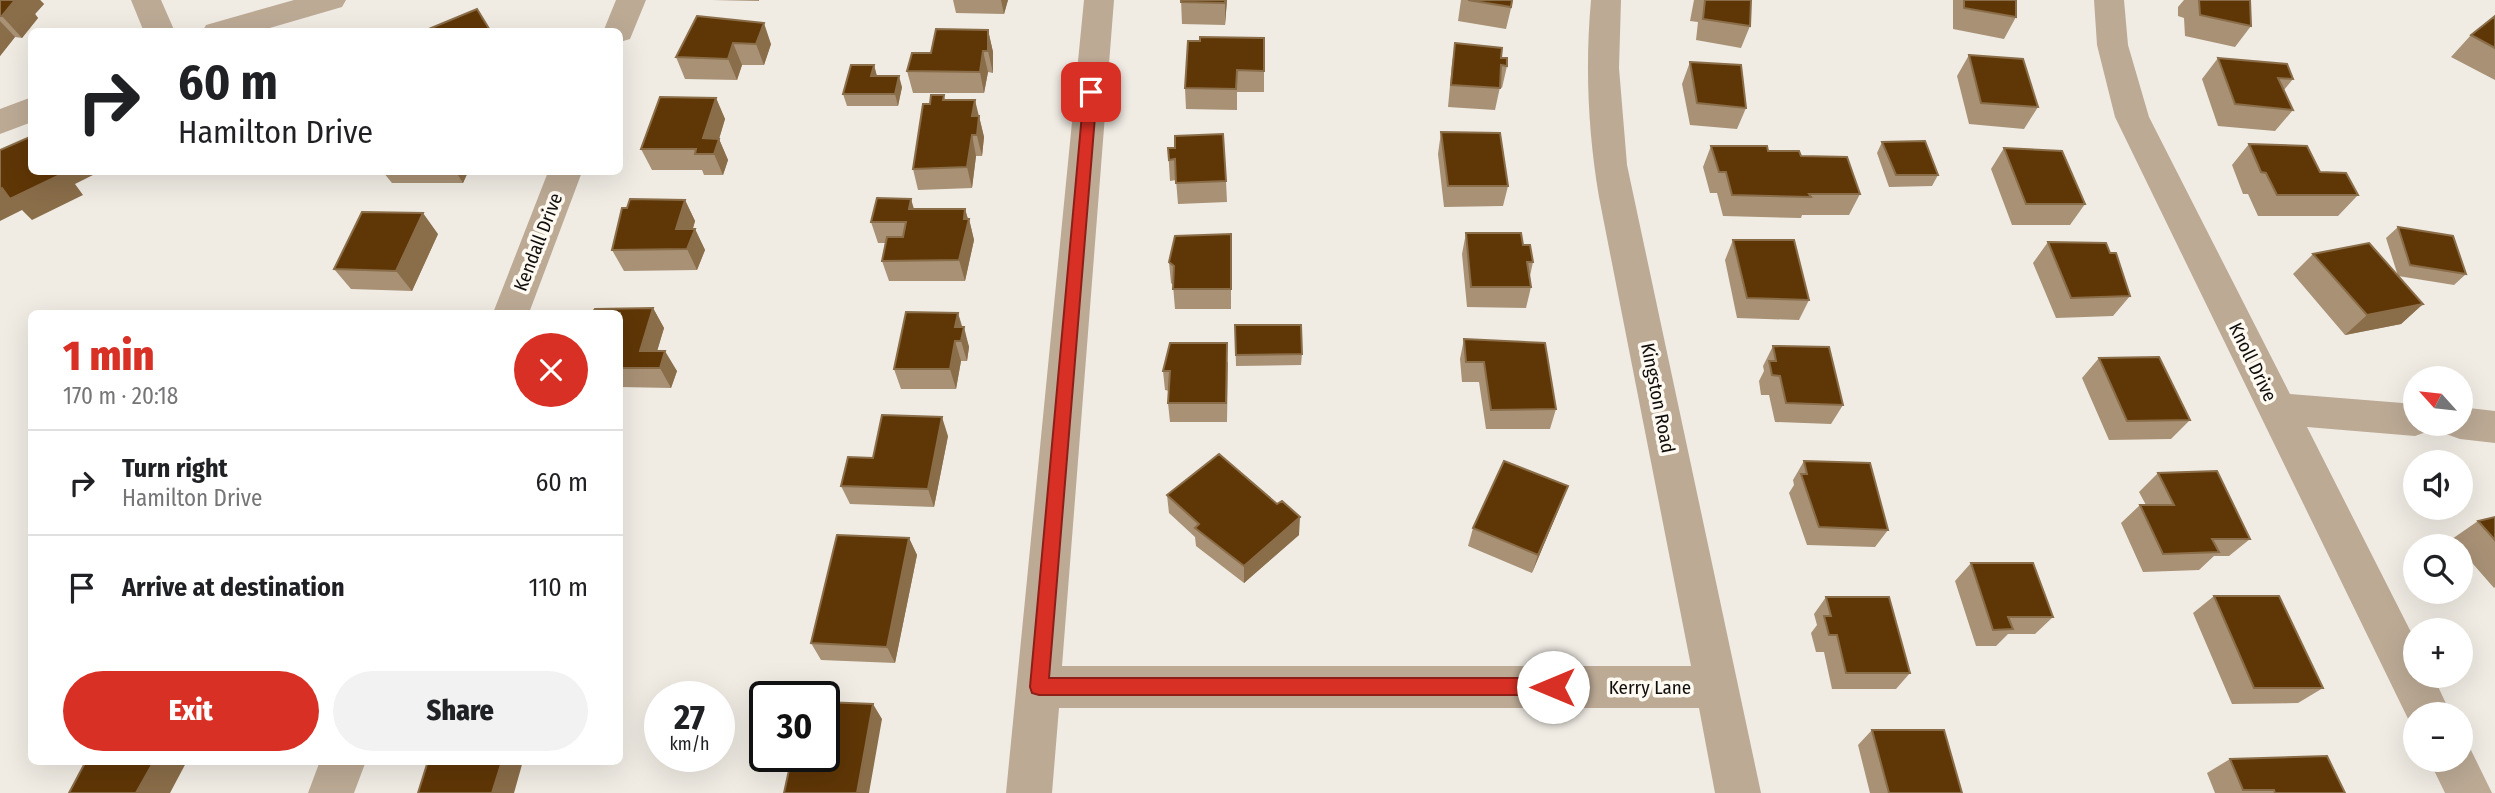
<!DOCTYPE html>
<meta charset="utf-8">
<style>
:root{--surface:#fff;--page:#f2f2f2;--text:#202124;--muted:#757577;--line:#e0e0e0;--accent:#d93025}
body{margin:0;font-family:"Fira Sans Condensed",sans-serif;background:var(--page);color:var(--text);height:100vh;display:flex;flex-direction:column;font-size:26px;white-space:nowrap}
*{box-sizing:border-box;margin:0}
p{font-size:23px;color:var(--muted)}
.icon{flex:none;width:38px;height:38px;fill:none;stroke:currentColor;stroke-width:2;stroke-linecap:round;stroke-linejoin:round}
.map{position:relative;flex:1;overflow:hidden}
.drawer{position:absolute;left:28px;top:310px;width:595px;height:455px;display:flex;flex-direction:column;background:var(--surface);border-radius:10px;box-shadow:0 7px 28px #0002}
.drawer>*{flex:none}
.top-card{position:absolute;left:28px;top:28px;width:595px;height:147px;border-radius:10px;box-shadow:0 7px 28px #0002;background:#fff;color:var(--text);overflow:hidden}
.needle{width:46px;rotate:297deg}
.tools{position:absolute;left:2403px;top:366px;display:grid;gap:14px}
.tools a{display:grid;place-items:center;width:70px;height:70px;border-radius:50%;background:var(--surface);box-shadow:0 7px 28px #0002;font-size:35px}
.speed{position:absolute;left:644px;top:681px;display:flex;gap:14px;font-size:35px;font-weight:700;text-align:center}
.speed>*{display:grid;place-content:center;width:91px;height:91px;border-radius:50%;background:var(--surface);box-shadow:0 7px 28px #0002;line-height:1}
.speed small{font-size:18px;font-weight:400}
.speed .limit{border:4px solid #111;border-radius:10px;background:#fff;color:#111}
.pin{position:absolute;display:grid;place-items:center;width:60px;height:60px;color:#fff;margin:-30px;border-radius:14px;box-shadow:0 4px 10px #0006}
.me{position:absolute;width:77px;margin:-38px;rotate:270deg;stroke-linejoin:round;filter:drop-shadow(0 0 5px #0008)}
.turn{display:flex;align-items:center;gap:24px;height:147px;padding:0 35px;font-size:32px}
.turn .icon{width:91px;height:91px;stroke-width:2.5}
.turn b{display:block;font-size:49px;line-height:60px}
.round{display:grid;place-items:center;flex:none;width:74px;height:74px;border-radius:37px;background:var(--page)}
.head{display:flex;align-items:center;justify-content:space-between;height:119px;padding:0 35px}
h1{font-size:42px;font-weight:800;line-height:52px;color:var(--accent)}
.cta{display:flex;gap:14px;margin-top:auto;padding:14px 35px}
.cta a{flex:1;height:80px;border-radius:42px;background:var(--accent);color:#fff;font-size:28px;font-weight:800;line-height:80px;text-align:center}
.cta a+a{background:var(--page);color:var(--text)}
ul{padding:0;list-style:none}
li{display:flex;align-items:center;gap:21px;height:105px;padding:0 35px;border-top:2px solid var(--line)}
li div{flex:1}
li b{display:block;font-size:26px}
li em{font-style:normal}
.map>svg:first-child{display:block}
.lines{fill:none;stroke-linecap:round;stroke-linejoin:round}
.minor{fill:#bcaa95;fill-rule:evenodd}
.wall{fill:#a89175}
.shaded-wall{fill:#8a6d49}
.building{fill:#5f3606;stroke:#8a6d49;stroke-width:2}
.route{fill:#d93025;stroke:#8d1f18;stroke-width:2}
.labels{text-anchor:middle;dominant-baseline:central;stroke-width:7;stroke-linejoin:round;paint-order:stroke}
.street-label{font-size:19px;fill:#100e0c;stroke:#fef9f1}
</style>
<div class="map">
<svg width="2495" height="793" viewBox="0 0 2495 793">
<rect width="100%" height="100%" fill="#f0ece4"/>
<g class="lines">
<path class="minor" d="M131,0H161L175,32H144Z
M294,0H346L342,7L256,32H202L206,25Z
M616,0H646L630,39L620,42V32H603Z
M1084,0H1114L1062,666H1691L1599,197C1588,131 1585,67 1591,0H1621L1619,68L1627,165L1761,793H1715L1699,708H1059L1052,793H1006Z
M2094,0H2124L2128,45L2149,117L2290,394L2415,404V424H2433L2429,431L2415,436L2307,427L2415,640V676H2433L2451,714H2415L2413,729L2115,117L2097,45Z
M32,97V122L0,134V109Z
M548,172H582L529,313H493Z
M2460,407L2495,411V443L2460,439L2446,434L2441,424H2460Z
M2460,741L2468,744L2492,793H2445L2429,760H2460Z
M320,761H366L354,793H308Z"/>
</g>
<path class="wall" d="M0,0H40L44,4L35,14L38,18L22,38L15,37L0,56Z
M712,0H759V1Z
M953,0H1008L1004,14L956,13Z
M1181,0H1227L1225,25L1182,24Z
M1461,0H1513L1506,29L1458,21Z
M1694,0H1751L1750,26L1741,48L1696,40L1698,22L1690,21Z
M1953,0H2016V17L2004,39L1953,29Z
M2184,0H2250L2251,26L2235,47L2185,36L2184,18L2178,16V7Z
M697,16L771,44L764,65H742L737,80L685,79L676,57Z
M2495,16V80L2451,57L2471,35Z
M988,30L993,52V73L988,72L984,93H913L907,71L931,53Z
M1264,38V92H1237V110L1186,109L1185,88Z
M1455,43L1501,58L1507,66L1502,88L1500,87L1495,110L1448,107L1452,64Z
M1969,55L2038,107L2024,129L1969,124L1957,76Z
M2218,58L2293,79L2284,90L2293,110L2275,131L2218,126L2202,79Z
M1690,62L1746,108L1737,129L1690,125L1682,84Z
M874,65L877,76L902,87L898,106H847L843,94Z
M944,95L945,100L979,116L984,137L982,156H976L972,188L918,190L913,169L930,104Z
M716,98L725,119L719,139L728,160L723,175H704L702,170H652L641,149Z
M1441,132L1508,186L1503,206L1444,207L1438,154Z
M1882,142L1938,175L1932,186L1889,187L1877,153Z
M2249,144L2320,172L2358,195L2338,216H2258L2248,194H2243L2232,165Z
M1711,146L1768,151L1801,156L1860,194L1849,215H1802L1801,218L1723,216L1717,193H1710L1703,167Z
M1168,148L1226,181L1227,202L1178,204L1176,180L1170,181Z
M2004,148L2085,204L2070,225H2012L1991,169Z
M383,172H468L463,183H392Z
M685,200L695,221L693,229H695L705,250L697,270L624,271L612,250L627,208Z
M914,209H965L968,219H969L974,240L965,281H889L882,261L885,243H878L871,222Z
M2398,227L2466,274L2454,285L2398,276L2386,238Z
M1466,233L1523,245L1533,262L1530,276L1531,287L1526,308L1467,307L1462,254Z
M438,234L412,291L351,289L334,269Z
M1231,234V309H1175L1173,285L1171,283L1169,262Z
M1733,240L1809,300L1799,320L1737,318L1725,260Z
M2048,242L2130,296L2113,316L2056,318L2033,263Z
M2313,254L2423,304L2401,324L2345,335L2293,274Z
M653,308L664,328L657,351L677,371L671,388L620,387V313Z
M958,313L969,347L967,361H961L956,389H901L894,369Z
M1235,325L1302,354L1301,365L1236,366Z
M1464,339L1556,409L1550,429H1486L1479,382H1462L1460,359Z
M1773,346L1843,405L1831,424L1775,422L1769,395H1761L1759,381L1764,371L1763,366Z
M2099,358L2190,420L2171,439L2109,440L2082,378Z
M1228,362L1227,422H1170L1168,403L1169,391L1165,390L1163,371Z
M948,436L934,507L850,504L841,486L873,458Z
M1804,461L1888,530L1875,547L1807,545L1789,493L1794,485L1793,480Z
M2158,473L2250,539L2229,556H2214L2199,570L2143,572L2121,523L2140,505H2146L2139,492Z
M1568,486L1532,573L1468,546L1473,528Z
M1167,495L1299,535L1244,583L1196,546L1195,537L1169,513Z
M2495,517V587L2494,588L2460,549V546H2458L2452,539L2478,521Z
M909,538L917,555L895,663L821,660L811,643Z
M1971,563L2053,617L2035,634H2008L1996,646H1976L1955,581Z
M2214,596L2323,688L2298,703L2232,704L2193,613Z
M1826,597L1910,673L1896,689H1832L1824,652H1816L1811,633L1817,625L1814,614Z
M1872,730L1962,793H1870L1858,745Z
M2230,759L2345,793H2215L2207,773Z"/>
<path class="shaded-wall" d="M15,0H40L44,4L35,14L38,18L22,38L2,16Z
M1001,0H1008L1004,14Z
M1225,0H1227L1225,25Z
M0,21L15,37L0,56Z
M764,23L771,44L764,65L756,44Z
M988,30L993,52V73L988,51Z
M733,43L742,65L737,80L728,59Z
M983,51L988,72L984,93L980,72Z
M874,65L877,77L871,76Z
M899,76L902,87L898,106L895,94Z
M716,98L725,119L719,139L728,160L723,175L714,154L703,138Z
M975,100L984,137L982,156L972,116Z
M972,135L976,156L972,188L967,167Z
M60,172H99L75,184L83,195L32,220L22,210L0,221V189Z
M456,172H468L463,183Z
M911,199L917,219L909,209Z
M685,200L695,221L686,250L676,229Z
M965,209L969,223V219L974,240L965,281L959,260Z
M423,213L438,234L412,291L396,271Z
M695,229L705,250L697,270L687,249Z
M2423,304L2401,324L2345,335L2367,315Z
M653,308L664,328L652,368L640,351Z
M958,313L963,332L964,327L969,347L967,361L961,341L955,327Z
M955,341L961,361L956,389L950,369Z
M665,351L677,371L671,388L660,368Z
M942,417L948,436L934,507L928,489Z
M1568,486L1561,504L1532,573L1538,555Z
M1300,517L1299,535L1244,583V566Z
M909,538L917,555L895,663L887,647Z
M873,704L882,719L869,793H857Z
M154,761H187L170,793H136Z
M502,761H523L514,793H492Z"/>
<path class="building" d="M0,0H15L2,16H0Z
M1181,0H1225V3L1181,2Z
M1468,0H1512L1511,7Z
M1705,0H1751L1750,26L1703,19Z
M1964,0H2016V17L1964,8Z
M2199,0H2250L2251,26L2200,15Z
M477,9L491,32L424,31Z
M697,16L764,23L756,44L733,43L728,59L676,57Z
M2495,16V48L2471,35Z
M936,29L988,30V51H983L980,72L907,71L912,53H931Z
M1200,37L1264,38V71L1237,70L1236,89L1185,88L1188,41H1200Z
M1455,43L1502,48L1501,58H1507V66L1501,65L1500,88L1451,85Z
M1969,55L2023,59L2038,107L1981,103Z
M2218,58L2287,64L2293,79L2278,78L2293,110L2235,104Z
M1690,62L1741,65L1746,108L1697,103Z
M851,65H874L871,76H899L895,94H843Z
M931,95H944L943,100H975L972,116H979L977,135H972L967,167L913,169L923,104H930Z
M660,97L716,98L703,138L719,139L714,154H695L696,149H641Z
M1441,132L1500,133L1508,186H1448Z
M1223,134L1226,181L1176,183L1175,159L1169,160L1168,148H1175V136Z
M32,136V172H60L62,174L10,199L2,188L0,189V150Z
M1925,141L1938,175H1896L1882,142Z
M2249,144L2307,146L2320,172L2346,173L2358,195H2277L2266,173L2261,172Z
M1711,146H1767L1768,151H1799L1801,156L1847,157L1860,194H1809L1811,197L1732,195L1726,172H1719Z
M2004,148L2062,151L2085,204H2026Z
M877,198L911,199L909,209H965L964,219H969L959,260L882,261L887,237H903L906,222H871Z
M630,199L685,200L676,229H695L687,249L612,250L622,208H627Z
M362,212L423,213L396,271L334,269Z
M2398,227L2453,236L2466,274L2410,265Z
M1466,233H1521L1523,245H1530L1533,262H1527L1531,287H1471Z
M1231,234V289H1173L1174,266L1169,262L1175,236Z
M1733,240H1794L1809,300L1747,298Z
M2048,242L2106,243L2110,253H2116L2130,296L2071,298Z
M2369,243L2423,304L2367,315L2313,254Z
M653,308L640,351H665L660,368H620V313H592L595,309Z
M373,311L372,313H312L313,312Z
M906,312L958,313L955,327H964L961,341H955L950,369H894Z
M1235,325H1301L1302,354L1236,355Z
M1464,339L1545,343L1556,409L1491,410L1484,362H1466Z
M1170,343H1227L1226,403H1168L1170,371H1163Z
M1773,346L1829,347L1843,405L1786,403L1780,376L1772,375L1769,361H1776Z
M2159,357L2190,420L2127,421L2099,358Z
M882,415L942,417L928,489L841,486L848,457L873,458Z
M1219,454L1277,504L1282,501L1300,517L1244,566L1195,528L1199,524L1167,495Z
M1504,461L1568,486L1538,555L1473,528Z
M1804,461L1870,463L1888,530L1819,527L1801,474H1807Z
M2217,471L2250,539H2212L2219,552L2163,554L2140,505H2174L2158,473Z
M2495,517V540L2478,521Z
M837,535L909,538L887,647L811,643Z
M1971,563H2033L2053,617H2008L2013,629L1993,630Z
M2214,596H2279L2323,688H2254Z
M1826,597H1889L1910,673H1846L1837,635H1829L1824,616H1831Z
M824,702L873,704L857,793H784L792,756H824Z
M1872,730H1944L1962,793H1889Z
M2327,756L2345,793H2275L2274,790H2243L2230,759Z
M86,761H154L136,793H69Z
M428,761H502L492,793H418Z"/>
<path class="route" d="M1091,87L1097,92L1049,678H1553L1560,681L1562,687L1560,693L1553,695H1039L1032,693L1030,687L1084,92Z"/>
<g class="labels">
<g class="street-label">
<text transform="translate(538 242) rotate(-69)">Kendall Drive</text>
<text transform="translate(2253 362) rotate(64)">Knoll Drive</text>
<text transform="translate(1658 398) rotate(79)">Kingston Road</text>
<text x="1650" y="687">Kerry Lane</text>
</g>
</g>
</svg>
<div class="tools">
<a><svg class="needle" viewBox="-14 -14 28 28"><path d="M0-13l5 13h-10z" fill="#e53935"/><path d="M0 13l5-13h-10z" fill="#757577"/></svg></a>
<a><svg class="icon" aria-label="sound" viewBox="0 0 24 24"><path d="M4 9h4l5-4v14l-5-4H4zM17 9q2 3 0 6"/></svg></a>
<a><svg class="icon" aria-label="search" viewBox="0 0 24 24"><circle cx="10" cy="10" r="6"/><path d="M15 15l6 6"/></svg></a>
<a>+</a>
<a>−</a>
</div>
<div class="speed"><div>27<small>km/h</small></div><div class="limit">30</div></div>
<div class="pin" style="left:1091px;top:92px;background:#d93025"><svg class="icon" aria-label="arrive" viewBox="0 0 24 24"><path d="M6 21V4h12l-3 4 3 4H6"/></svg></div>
<svg class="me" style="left:1553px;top:687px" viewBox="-20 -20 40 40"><circle r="19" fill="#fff"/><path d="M0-13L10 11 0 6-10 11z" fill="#d93025"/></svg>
<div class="top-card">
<div class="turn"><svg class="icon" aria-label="right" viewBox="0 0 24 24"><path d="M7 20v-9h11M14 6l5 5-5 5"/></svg><div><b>60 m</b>Hamilton Drive</div></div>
</div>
<section class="drawer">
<div class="head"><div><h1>1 min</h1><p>170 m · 20:18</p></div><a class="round" style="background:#d93025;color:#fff"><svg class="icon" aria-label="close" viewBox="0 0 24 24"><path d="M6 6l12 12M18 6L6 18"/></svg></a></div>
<ul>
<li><svg class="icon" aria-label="right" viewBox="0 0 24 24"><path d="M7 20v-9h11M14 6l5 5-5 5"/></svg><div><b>Turn right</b><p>Hamilton Drive</p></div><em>60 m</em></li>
<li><svg class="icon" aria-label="arrive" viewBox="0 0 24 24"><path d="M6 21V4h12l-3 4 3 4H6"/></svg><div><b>Arrive at destination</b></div><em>110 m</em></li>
</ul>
<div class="cta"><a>Exit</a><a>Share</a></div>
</section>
</div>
